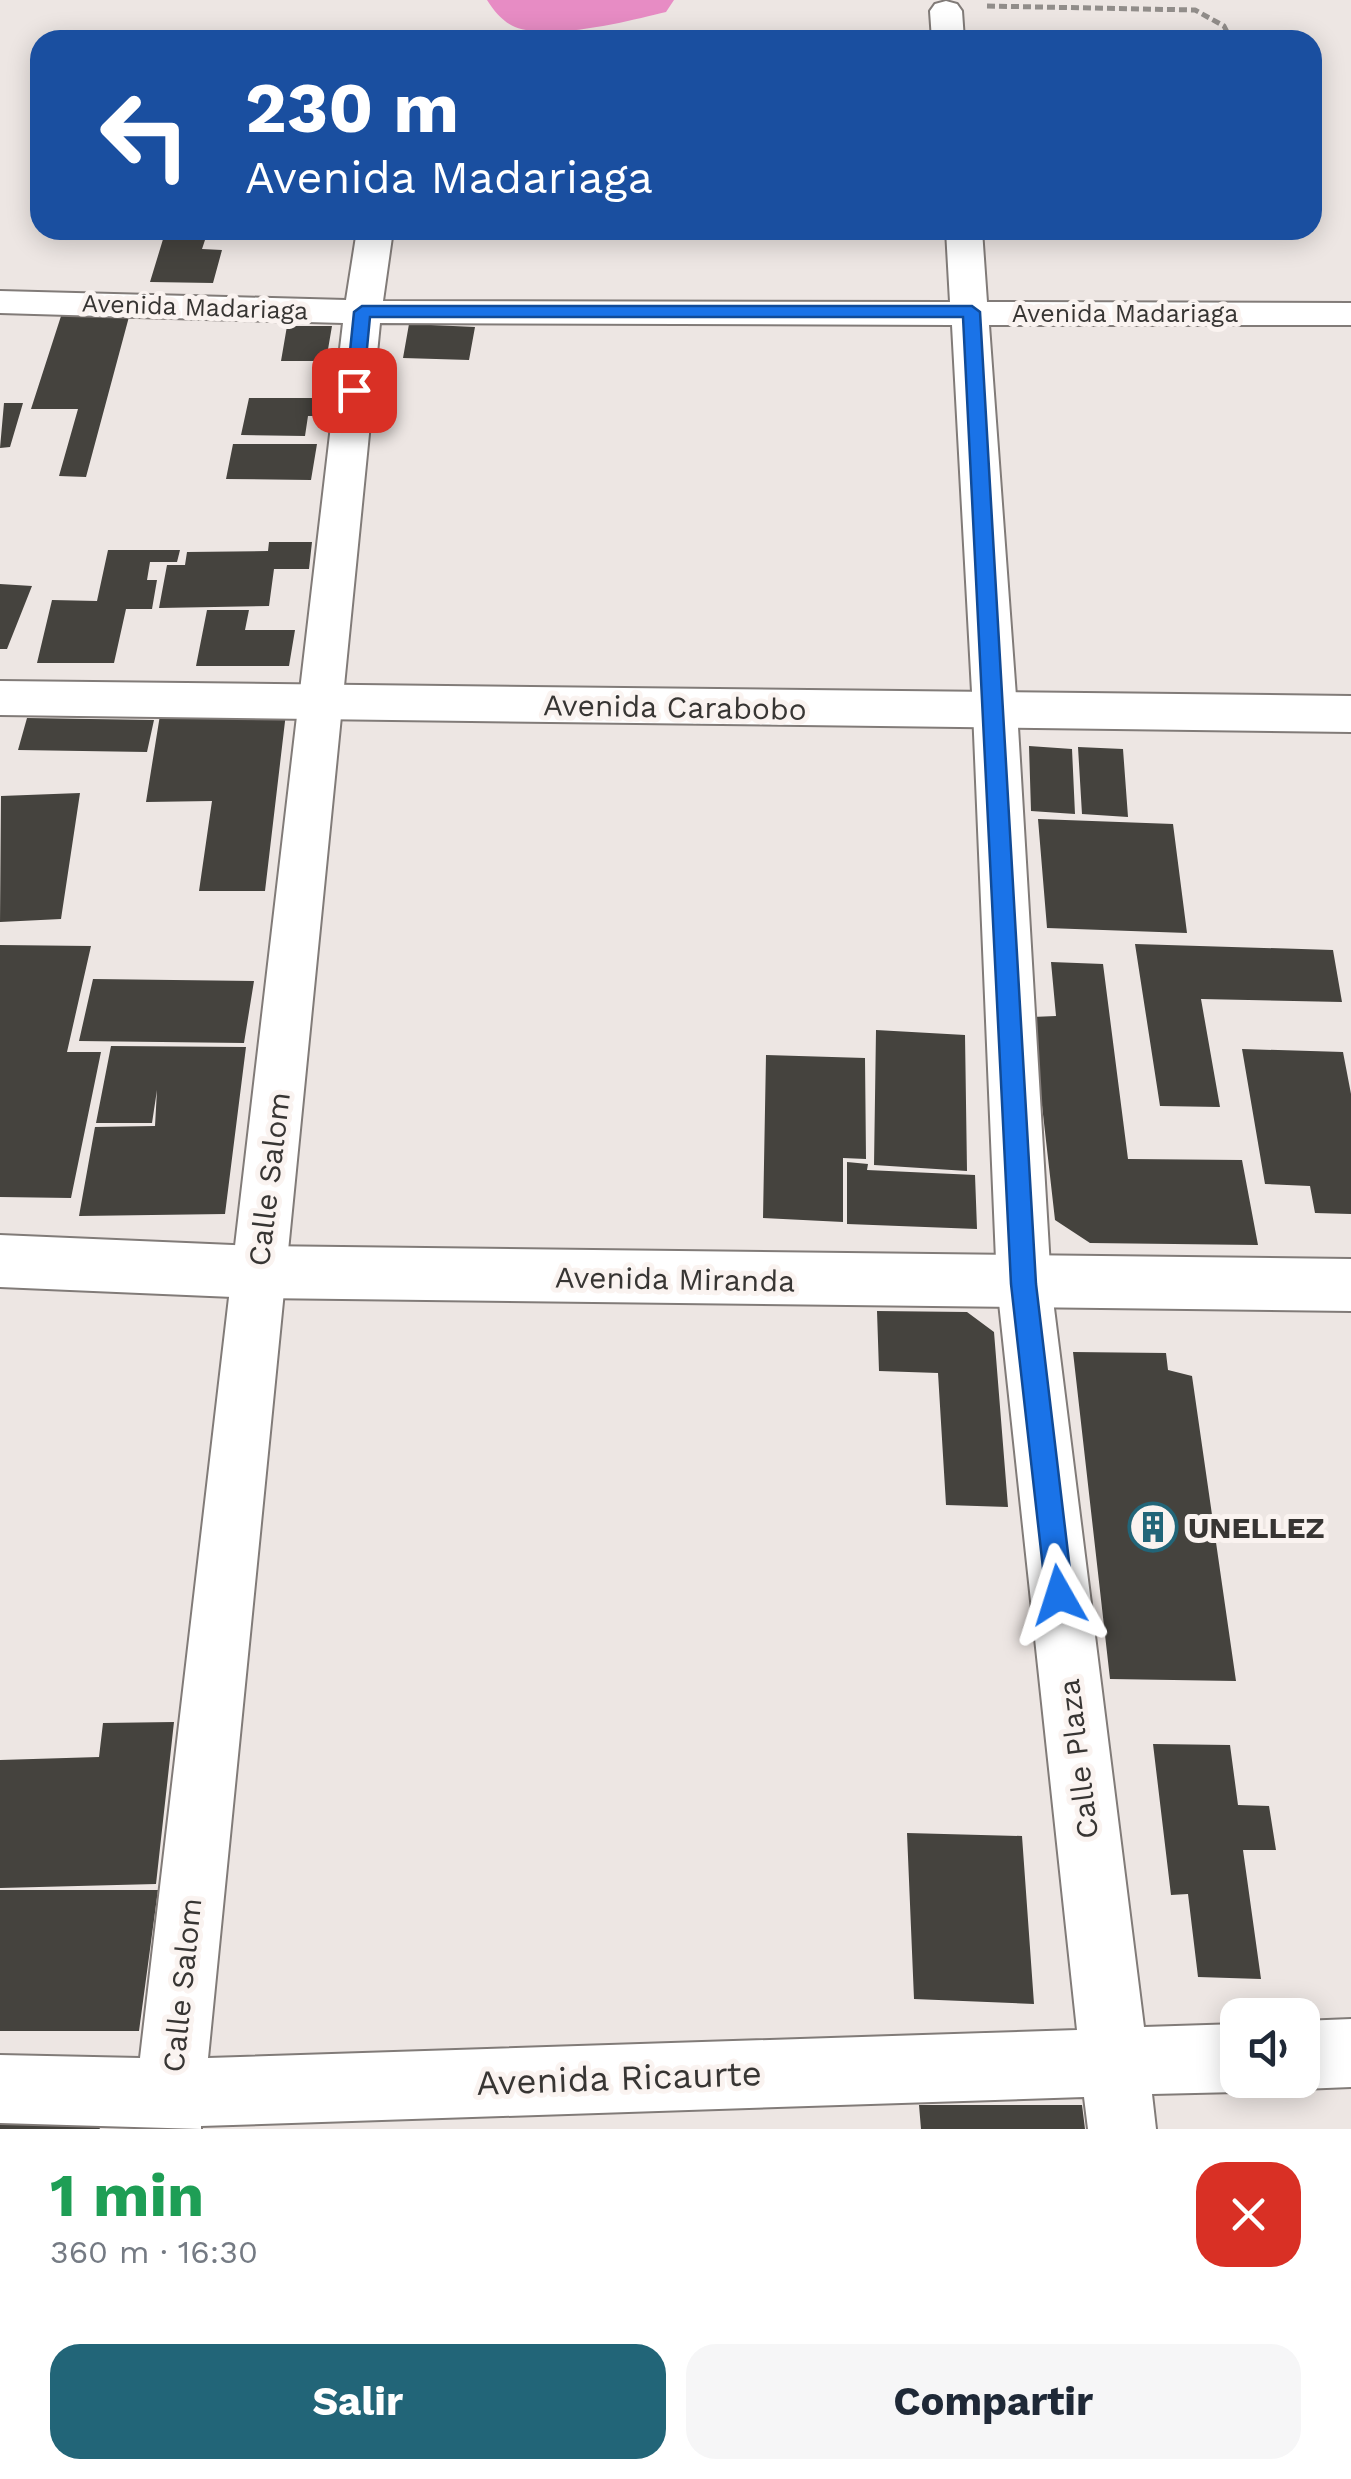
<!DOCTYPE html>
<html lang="es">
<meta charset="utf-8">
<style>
:root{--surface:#fff;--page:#f6f6f7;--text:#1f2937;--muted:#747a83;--accent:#226578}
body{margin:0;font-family:"Work Sans",sans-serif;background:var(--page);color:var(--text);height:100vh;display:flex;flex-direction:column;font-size:38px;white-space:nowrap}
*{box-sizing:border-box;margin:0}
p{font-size:32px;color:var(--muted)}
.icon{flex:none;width:55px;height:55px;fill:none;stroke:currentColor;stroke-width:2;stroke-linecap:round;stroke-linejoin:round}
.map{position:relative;height:2129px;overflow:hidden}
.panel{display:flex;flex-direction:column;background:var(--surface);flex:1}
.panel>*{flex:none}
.guide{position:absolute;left:30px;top:30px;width:1292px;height:210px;border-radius:30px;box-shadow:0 5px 25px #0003;background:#1a4fa0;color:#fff;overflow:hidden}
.controls{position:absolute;left:1220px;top:1998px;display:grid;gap:20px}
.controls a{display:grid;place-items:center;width:100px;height:100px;border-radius:20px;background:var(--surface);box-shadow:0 5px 25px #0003;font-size:50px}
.pin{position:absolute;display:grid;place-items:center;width:85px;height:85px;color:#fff;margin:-42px;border-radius:20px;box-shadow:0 5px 15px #0006}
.me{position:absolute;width:110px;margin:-55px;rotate:354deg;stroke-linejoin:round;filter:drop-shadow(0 0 8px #0008)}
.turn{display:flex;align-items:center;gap:35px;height:210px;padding:0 50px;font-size:45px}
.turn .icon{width:130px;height:130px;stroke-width:2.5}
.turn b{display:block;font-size:70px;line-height:85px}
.round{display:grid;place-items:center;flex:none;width:105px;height:105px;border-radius:30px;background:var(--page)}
.head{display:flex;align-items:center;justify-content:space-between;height:170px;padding:0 50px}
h1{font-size:60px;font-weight:700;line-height:75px;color:#1e9e55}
.button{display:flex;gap:20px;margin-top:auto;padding:20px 50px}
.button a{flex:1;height:115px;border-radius:30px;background:var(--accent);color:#fff;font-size:40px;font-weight:700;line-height:115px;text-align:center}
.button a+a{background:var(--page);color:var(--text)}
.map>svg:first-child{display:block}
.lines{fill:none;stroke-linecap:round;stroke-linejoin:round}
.river{fill:#e78cc4;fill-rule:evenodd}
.building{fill:#45433e}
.minor-casing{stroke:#817b78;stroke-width:4}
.tertiary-casing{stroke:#817b78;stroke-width:4}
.path{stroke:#918d8a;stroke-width:5;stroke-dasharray:8 4;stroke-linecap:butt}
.minor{fill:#fff;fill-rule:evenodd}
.tertiary{fill:#fff;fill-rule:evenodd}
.route{fill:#1a73e8;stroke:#114b97;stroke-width:2.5}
.labels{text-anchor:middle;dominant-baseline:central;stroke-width:10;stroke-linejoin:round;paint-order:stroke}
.far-street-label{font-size:25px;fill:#373533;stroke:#faf3f0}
.street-label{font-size:30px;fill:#373533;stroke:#faf3f0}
.poi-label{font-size:30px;font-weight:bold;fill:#373533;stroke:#faf3f0;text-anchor:start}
.near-street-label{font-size:35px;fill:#373533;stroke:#faf3f0}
</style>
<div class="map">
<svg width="1351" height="2129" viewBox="0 0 1351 2129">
<rect width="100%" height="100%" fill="#ede6e3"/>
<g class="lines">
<path class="river" d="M487,0H674L666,12C629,21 551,41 515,27C503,22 494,11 487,0Z"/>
</g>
<path class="building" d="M164,236L206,237L202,249L222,250L213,283L150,282Z
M62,313H130L86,477L59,476L78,409H31Z
M409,324L475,327L469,360L403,358Z
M287,326H332L326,361H281Z
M249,398H318L315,416H308L305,436L241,435Z
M4,403H23L10,447L0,448Z
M233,444H317L311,480L226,479Z
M269,542H312L309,569H274L269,606L159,608L167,565H185L187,552L268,551Z
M108,550H180L177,562H150L147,580H157L152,609H126L114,663H37L52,600L97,601Z
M0,584L32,586L7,649H0Z
M207,610H249L245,630H295L289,666H196Z
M286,713L265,891H199L212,801L146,802L160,715Z
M27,718L154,720L147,752L18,750Z
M1029,746L1072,749L1075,814L1031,811Z
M1078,747L1123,749L1128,817L1082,814Z
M80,793L61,919L0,922L1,796Z
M1038,819L1173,824L1187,933L1047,928Z
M1135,944L1333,950L1342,1002L1201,999L1220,1107L1160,1106Z
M0,945L91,946L67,1052H101L71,1198L0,1197Z
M1051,962L1103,964L1128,1159L1242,1160L1258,1245L1090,1243L1055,1220L1032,1017L1056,1016Z
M93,979L254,981L244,1043L79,1041Z
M876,1030L965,1035L967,1171L874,1165Z
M111,1046L246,1047L225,1214L79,1216L95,1127L155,1126L157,1090L152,1123H96Z
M1242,1049L1343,1052L1351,1094V1214L1315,1213L1310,1186L1265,1184Z
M766,1055L865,1058L866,1159L843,1158V1222L763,1218Z
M847,1162L868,1164L867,1170L975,1175L977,1229L847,1224Z
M877,1311L967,1312L994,1332L1008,1507L946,1505L938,1373L879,1371Z
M1073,1352L1166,1353L1168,1370L1192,1376L1236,1681L1110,1679Z
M174,1722L156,1884L0,1888V1760L99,1757L103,1723Z
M1153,1744L1230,1745L1238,1805L1269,1806L1276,1850H1243L1261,1979L1198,1977L1188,1894L1171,1895Z
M907,1833L1022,1836L1034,2004L914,1999Z
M0,1890H158L139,2031H0Z
M919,2105H1082L1085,2129H921Z
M0,2121L97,2123L100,2129H0Z"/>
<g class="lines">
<g class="minor-casing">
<path id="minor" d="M946,1L957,4L962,11L964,40H932L930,11L935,4Z
M357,230H393L383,301L950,302L946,230H982L987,302L1351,303V325H989L1017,710L1051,1284L1144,2027L1238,2024V2080L1262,2082L1238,2092L1152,2094L1156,2129H1088L1084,2097L201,2126V2129L0,2123V2055L140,2058L343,323L0,313V291L346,300ZM380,323L952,325L973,710L997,1284L1077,2030L208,2058Z
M1351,2019V2087L1302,2089L1281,2080H1302V2021Z"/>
</g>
<g class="tertiary-casing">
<path id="tertiary" d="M0,681L1351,696V732L0,715Z
M0,1235L258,1246L1351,1259V1311L258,1298L0,1287Z"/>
</g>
<path class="path" d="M987,6L1195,10L1224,26L1231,40"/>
<use href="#minor" class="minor"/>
<use href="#tertiary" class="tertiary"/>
</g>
<path class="route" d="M362,306H972L980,312L1036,1284L1073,1595L1069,1604L1059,1608L1050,1604L1046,1595L1011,1284L963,317H370L363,390L354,396L346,390L354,312Z"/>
<defs>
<g id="building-ring" transform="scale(2.5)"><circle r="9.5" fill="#faf3f0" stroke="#226578" stroke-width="1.5"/><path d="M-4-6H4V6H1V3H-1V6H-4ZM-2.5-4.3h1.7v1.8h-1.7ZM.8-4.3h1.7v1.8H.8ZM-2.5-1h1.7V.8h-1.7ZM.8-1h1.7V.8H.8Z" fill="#226578"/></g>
</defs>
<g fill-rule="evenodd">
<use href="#building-ring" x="1153" y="1527"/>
</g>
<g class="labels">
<g class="far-street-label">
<text transform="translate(195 307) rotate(2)">Avenida Madariaga</text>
<text x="1125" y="313">Avenida Madariaga</text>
</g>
<g class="street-label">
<text transform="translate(675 707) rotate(1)">Avenida Carabobo</text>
<text transform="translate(269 1179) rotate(-83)">Calle Salom</text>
<text transform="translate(675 1279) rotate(1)">Avenida Miranda</text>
<text transform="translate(1078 1759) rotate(-97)">Calle Plaza</text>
<text transform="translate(182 1985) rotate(-84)">Calle Salom</text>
</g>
<g class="poi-label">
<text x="1188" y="1527">UNELLEZ</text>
</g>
<g class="near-street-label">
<text transform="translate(619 2078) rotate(-2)">Avenida Ricaurte</text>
</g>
</g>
</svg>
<div class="controls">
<a><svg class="icon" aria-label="sound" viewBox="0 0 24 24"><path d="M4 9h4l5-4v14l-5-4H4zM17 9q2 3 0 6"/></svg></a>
</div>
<div class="pin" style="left:354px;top:390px;background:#d93025"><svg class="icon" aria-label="arrive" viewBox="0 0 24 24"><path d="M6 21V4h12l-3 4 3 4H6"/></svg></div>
<svg class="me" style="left:1059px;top:1595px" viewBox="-20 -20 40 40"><path d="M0-17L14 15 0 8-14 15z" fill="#1a73e8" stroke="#fff" stroke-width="4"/></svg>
<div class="guide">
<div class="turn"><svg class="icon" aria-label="left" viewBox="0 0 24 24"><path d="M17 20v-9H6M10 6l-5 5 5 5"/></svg><div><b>230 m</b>Avenida Madariaga</div></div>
</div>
</div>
<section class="panel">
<div class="head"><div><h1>1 min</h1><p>360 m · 16:30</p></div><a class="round" style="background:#d93025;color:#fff"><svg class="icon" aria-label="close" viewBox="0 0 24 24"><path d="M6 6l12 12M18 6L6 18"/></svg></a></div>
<div class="button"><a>Salir</a><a>Compartir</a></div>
</section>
